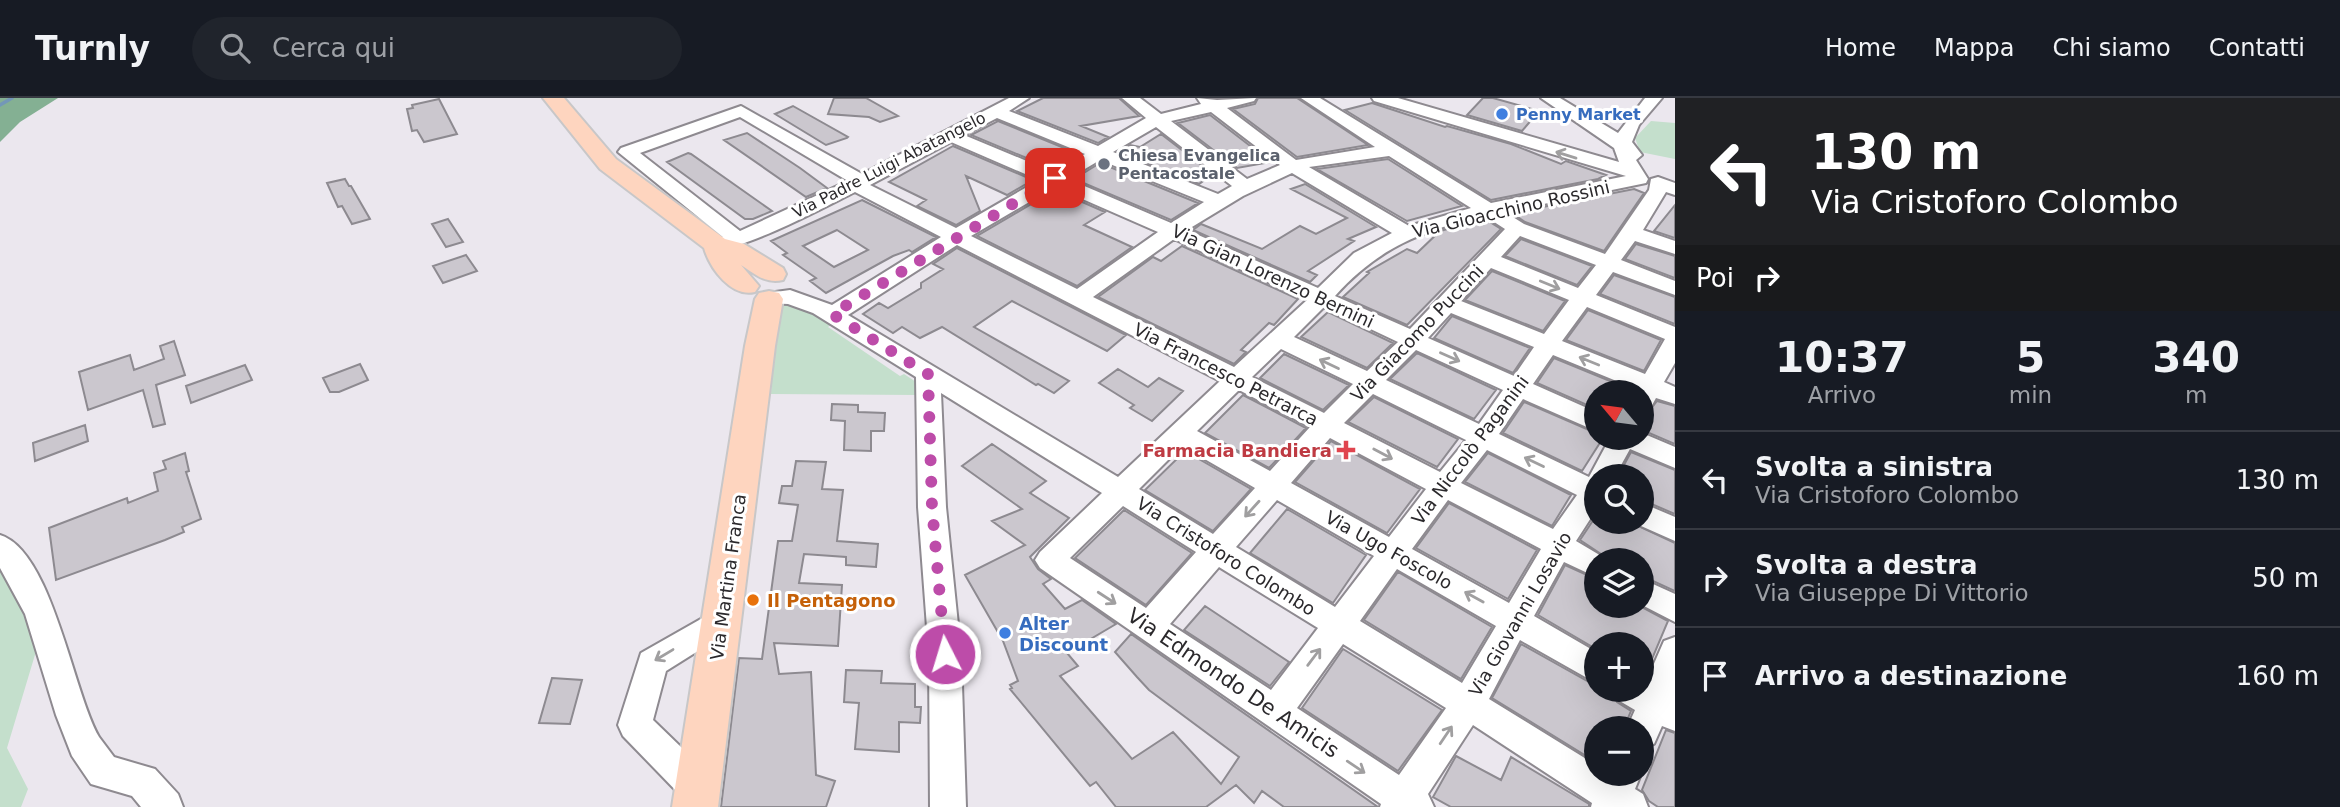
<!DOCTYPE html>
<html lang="it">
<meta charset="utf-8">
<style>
:root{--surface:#171b24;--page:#20242c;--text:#f1f3f6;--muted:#9ea1a6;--line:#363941}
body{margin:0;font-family:"DejaVu Sans",sans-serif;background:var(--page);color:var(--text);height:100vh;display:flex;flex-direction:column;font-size:26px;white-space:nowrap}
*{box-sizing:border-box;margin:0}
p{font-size:23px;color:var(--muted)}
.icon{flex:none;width:38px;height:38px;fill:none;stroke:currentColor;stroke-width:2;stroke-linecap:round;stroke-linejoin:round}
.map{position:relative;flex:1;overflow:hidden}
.sheet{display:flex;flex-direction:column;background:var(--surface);width:665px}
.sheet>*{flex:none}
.hud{background:#202124;color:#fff;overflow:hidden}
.needle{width:46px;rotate:299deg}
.controls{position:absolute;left:1584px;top:282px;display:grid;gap:14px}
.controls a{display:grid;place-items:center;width:70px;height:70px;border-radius:50%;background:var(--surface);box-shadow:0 7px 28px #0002;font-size:35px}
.pin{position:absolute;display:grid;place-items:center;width:60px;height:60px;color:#fff;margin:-30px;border-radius:14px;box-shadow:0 4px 10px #0006}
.me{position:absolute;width:77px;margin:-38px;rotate:355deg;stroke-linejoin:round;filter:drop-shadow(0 0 5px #0008)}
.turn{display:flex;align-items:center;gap:24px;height:147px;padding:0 21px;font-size:32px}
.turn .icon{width:91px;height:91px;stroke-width:2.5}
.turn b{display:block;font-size:49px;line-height:60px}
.then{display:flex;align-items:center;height:66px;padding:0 21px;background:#0003;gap:14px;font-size:26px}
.eta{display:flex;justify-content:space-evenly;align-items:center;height:119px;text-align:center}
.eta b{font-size:42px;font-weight:800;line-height:49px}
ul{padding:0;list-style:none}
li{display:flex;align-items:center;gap:21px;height:98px;padding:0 21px;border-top:2px solid var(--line)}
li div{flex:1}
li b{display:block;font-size:26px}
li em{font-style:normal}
header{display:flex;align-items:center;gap:42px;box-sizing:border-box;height:98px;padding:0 35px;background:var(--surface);border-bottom:2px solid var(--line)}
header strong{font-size:33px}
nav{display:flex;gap:38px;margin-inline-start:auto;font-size:24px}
.search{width:490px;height:63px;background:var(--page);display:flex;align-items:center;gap:18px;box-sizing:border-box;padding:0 24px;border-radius:38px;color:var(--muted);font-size:26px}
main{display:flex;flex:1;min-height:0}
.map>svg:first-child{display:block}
.green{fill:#c4dfcc}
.forest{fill:#84b093}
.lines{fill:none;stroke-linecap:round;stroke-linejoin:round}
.stream{stroke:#7397b8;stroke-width:3.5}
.building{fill:#cbc7ce;stroke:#8d8a90;stroke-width:2;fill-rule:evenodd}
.minor-casing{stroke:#8e8a90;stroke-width:4}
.major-casing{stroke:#c8c7c8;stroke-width:4}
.minor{fill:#fff;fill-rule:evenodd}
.major{fill:#fed5bf;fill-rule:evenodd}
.oneway{stroke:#a09fa0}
.route{stroke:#bd4ca9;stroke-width:12;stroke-dasharray:0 21.6}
.shop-dot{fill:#3f7fe0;stroke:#fff;stroke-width:2.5}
.worship-dot{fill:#6b7280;stroke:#fff;stroke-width:2.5}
.health-dot{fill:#e0444e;stroke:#fff;stroke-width:2.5}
.food-dot{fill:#e8710a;stroke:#fff;stroke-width:2.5}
.labels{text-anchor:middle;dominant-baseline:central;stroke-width:6;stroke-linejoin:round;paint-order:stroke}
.far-shop-label{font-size:16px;font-weight:bold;fill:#366cbe;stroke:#fff;text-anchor:start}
.far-worship-label{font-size:16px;font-weight:bold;fill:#5b616d;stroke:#fff;text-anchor:start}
.far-street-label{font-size:16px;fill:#2b292c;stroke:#fff}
.street-label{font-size:18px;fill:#2b292c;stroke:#fff}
.health-label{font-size:18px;font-weight:bold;fill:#be3a42;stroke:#fff;text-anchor:end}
.food-label{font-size:18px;font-weight:bold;fill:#c56008;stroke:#fff;text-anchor:start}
.shop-label{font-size:18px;font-weight:bold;fill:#366cbe;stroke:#fff;text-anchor:start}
.near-street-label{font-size:21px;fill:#2b292c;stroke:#fff}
</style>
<header>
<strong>Turnly</strong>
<div class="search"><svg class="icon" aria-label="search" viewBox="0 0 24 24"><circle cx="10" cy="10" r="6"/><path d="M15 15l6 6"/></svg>Cerca qui</div>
<nav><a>Home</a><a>Mappa</a><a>Chi siamo</a><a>Contatti</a></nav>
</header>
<main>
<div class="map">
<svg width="1675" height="709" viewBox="0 0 1675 709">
<rect width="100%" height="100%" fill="#ebe7ee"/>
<path class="green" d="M1651,23L1675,25V61L1640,54L1635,40Z
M787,206L803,209L831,227L828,229L900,278L904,276L916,284V297L771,296L775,212Z
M0,471L10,483L37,550L7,650L28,691L21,709H0Z"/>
<path class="forest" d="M0,0H58L20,24L0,44Z"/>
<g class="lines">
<path class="stream" d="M0,7L12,0"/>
</g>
<path class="building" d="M834,0H866L898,18L880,24L869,19L828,16Z
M1043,0H1119L1139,18L1081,28L1108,39L1098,45L1017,13Z
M1258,0H1297L1368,47L1297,59L1233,11L1255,6Z
M1483,0H1493L1539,13L1522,33L1467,17Z
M439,1L457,36L424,44L417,32L412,33L407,11L413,10L412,7Z
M1372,5L1445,29L1447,28L1511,46L1561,66L1566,63L1606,77L1598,81L1491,102L1345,12Z
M793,8L848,39L847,40L826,47L775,16Z
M1210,17L1271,64L1237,70L1178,25Z
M998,23L1079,56L1053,71L971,37Z
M747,35L800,70L827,90L806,99L724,42Z
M1161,36L1213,76L1199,86L1119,54L1130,47L1140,49Z
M953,48L1033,82L1007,97L966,78L980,113L956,127L917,108L926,102L889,84Z
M688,55L691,56L772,113L753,121H745L667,64Z
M1388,61L1462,108L1407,123L1317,71Z
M1100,65L1198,105L1171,122L1074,81Z
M345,81L349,88H351L370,121L352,126L342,108L338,109L327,85Z
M1305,86L1376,129L1348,141L1354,143L1308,173L1317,177L1310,184L1193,132L1201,126L1262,151L1300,128L1316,136L1347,120L1291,91Z
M1634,91L1644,95L1604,153L1525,124L1512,115Z
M1055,92L1105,114L1084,127L1132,149L1077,188L977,138Z
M862,102L936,139L912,154L909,152L893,158L826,195L810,183L816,180L783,157L787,155L771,143ZM837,132L868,152L834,169L803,148Z
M1675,107V140L1654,133Z
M448,121L463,144L446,149L432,126Z
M1485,121L1501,131L1407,227L1343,199L1369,175L1367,174L1407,151L1417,155L1440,133Z
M1521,141L1592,168L1577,187L1505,158Z
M1636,146L1675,158V180L1625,161Z
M1182,148L1298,201L1274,227L1269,225L1241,252L1246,254L1234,266L1098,199L1153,159L1161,163Z
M957,150L1126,237L1107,253L1012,203L974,229L1069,283L1054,295L1038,286L1036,287L942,229L920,240L902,229L893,235L863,216L879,205L888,210L921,190V185L943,171L933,166Z
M466,157L477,173L443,185L433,168Z
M1492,173L1565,203L1543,233L1465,202Z
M1614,177L1675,199V226L1600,196Z
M1588,212L1661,242L1644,273L1566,242Z
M1328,214L1393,245L1367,270L1301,239Z
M1452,218L1530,250L1513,275L1434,240Z
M174,243L185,277L156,287L165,326L153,329L143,292L88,312L79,274L130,257L134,272L164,261L160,248Z
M1417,255L1496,292L1474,321L1390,281Z
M1284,256L1349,287L1323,312L1260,280Z
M1554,260L1632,292L1596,294V311L1537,285Z
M360,266L368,282L339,294H330L323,280Z
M245,267L252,282L191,305L186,288Z
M1118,271L1148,289L1159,280L1183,293L1152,323L1130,310L1134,307L1099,285Z
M1243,297L1306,330L1269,370L1205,335Z
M1374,299L1458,341L1437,369L1348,324Z
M1657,303L1675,308V346L1642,332L1650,312Z
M1524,304L1596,335V340H1603L1582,373L1503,335Z
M832,306L858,307V314L885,315L884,333H871V353L844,352L845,323L831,322Z
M85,327L88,343L35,363L33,345Z
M1331,343L1420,391L1387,435L1295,384Z
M992,346L1046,383L1030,395L1069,420L1030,459L1038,471L1051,481L1043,486L1065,511L1082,502L1116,526L1067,555L1078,568L1060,578L1132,661L1173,634L1221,686L1239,659L1149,592L1137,579L1115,554L1131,536L1378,709H1284L1262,693L1254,705L1236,687L1206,709H1116L1096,684L1090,688L1010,591L1012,590L1010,587L1018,583L1003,543L965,477L1025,447L992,423L1022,411L962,368Z
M1185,353L1251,391L1213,433L1145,392Z
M1631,354L1675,372V416L1642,402V378H1618Z
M185,355L189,373L186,374L201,421L182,429L184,434L165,442L56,482L49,430L127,400L128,405L158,393L154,375L166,371L163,363Z
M1488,355L1571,397L1552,428L1465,384Z
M796,363L826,364L822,391L843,392L837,443L878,446L876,469L846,467V459L804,456L799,485L842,487L838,548L774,545L779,576L811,574L816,677L835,683L826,709H721L739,560L762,561L778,443H792L798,407L779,405L782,388H792Z
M1449,405L1537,452L1508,501L1416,450Z
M1287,411L1366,457L1333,505L1250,455Z
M1124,412L1192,455L1146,507L1075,460Z
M1592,424H1630L1675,445V493L1642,478V462H1610L1580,442Z
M1565,467L1596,481V508H1640L1668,523L1644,580L1642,579V546H1596V551L1538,517Z
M1398,474L1492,529L1461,581L1364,522Z
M1205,508L1289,564L1270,588L1184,532Z
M1521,546L1596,588V592L1612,593L1617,604L1631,613L1624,630H1596V664L1492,600Z
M1343,551L1442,612L1398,673L1302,610Z
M846,572L882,573L881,585L915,586V609H921L920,625L899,624V654L855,651L859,605L844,604Z
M552,580L582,582L570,626L539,625Z
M1666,632L1675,635V709H1658L1649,703L1642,692Z
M1456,658L1501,682L1511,659L1589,706V709H1451L1433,699Z"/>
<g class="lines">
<g class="minor-casing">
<path id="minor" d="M1009,0H1029L1009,13L1098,48L1146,20L1122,0H1140L1161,16L1201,6L1197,0L1217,2L1256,0L1254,3L1227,10L1296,62L1375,49L1301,0H1320L1491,105L1626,78L1374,3L1372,0H1398L1619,64L1614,50L1541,0H1560L1618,35L1645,0H1662L1639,27L1632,44L1642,57L1636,62L1648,81L1646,85L1505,114L1524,126L1605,156L1649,92L1651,81L1658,79L1675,85V97L1666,94L1643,132L1675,143V156L1635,143L1621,162L1675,183V197L1613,174L1596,197L1675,229V265L1664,284L1675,289V306L1656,300L1651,309L1642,311V294H1635L1636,291L1553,257L1533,286L1596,314V333L1523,301L1499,336L1589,379L1610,340H1642V335L1675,349V370L1630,351L1615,378H1596V412L1576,443L1608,462H1596V479L1564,464L1534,518L1596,554V585L1520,542L1489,601L1596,667V676H1641L1635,691L1643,696L1648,709H1591L1592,705L1473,627L1428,696L1434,709H1380L1381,706L1040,470L1035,462L1040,454L1102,395L941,295L946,409L961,556L966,709H930L929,556L918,409L916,279L813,215L788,206L768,205L765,200L768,195L790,192L832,207L941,139L855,94C828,107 738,156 714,150L711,146L714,142L723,139L618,54L621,50L741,8L862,76ZM1211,14L1280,67L1247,81L1171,23ZM740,19L848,83L740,133L640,55ZM997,20L1085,56L1053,74L964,37ZM1156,29L1232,88L1218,96L1113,54ZM951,44L1039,82L956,130L870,87ZM1389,58L1471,110L1409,128L1309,69ZM1100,62L1204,104L1171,125L1068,81ZM1292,75L1392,135L1354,155L1318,190L1187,132L1243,98ZM1055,89L1158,134L1077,191L971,138ZM1485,118L1505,131L1410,231L1335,198C1378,150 1422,132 1485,118ZM1520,138L1596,167L1578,190L1501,159ZM1174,141L1307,202L1234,269L1093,199ZM957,147L1220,283L1118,379L848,217ZM1491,170L1569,202L1544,236L1461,203ZM1324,209L1398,244L1367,273L1294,239ZM1587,209L1665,241L1645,276L1562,243ZM1451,215L1534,249L1514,278L1428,240ZM1281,251L1353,286L1324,315L1252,279ZM1416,252L1503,292L1479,326L1386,282ZM1239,292L1310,329L1270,373L1197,333ZM1373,296L1466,342L1440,374L1344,325ZM1330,340L1426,391L1389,439L1291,385ZM1182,348L1255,390L1213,436L1139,391ZM1487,352L1577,397L1553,431L1461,385ZM1277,402L1374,458L1335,509L1236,449ZM1448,402L1541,451L1509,505L1412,451ZM1123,408L1196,454L1146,510L1070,460ZM1219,469L1318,530L1271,592L1170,526ZM1397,471L1496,528L1462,585L1360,523ZM1343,546L1446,610L1399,677L1297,610Z
M1642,405L1675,419V443L1632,424H1642Z
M0,437C52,453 73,594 99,639L114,659L155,671L178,696L183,709H141L132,698L91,686L72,658L56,617L25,516L0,470Z
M1642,481L1675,496V524L1642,507Z
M722,509L733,513L737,522L733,531L666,573L653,622L711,678L716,690L711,702L698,707L685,702L623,638L618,627L641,555Z
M1675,539V633L1662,628L1654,646L1642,651V630H1627L1635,612L1618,602L1614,592H1642V581L1646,584L1664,543Z"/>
</g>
<g class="major-casing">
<path id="major" d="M543,0H564L616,61L725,141L744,146L783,170L786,176L783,182C765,186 755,176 741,167L759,188L755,194C732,200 710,171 704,150L600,71Z
M769,193L779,195L783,201L775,248L718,709H672L745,248L755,201L759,195Z"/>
</g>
<use href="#minor" class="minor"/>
<use href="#major" class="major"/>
</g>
<defs><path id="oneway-shaft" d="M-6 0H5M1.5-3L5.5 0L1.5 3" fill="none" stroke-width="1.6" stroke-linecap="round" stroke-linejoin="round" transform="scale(1.75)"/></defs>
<g class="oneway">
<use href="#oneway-shaft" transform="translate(1566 57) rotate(-163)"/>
<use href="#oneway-shaft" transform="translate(1550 187) rotate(22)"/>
<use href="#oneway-shaft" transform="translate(1450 259) rotate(24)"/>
<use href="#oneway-shaft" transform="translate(1589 263) rotate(-158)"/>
<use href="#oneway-shaft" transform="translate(1329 266) rotate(-154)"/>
<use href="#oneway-shaft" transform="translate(1383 356) rotate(28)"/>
<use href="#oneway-shaft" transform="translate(1534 364) rotate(-154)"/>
<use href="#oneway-shaft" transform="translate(1252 411) rotate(132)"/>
<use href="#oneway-shaft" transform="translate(1474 499) rotate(-151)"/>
<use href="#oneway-shaft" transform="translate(1107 500) rotate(33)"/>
<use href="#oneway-shaft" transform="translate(664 557) rotate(149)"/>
<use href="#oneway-shaft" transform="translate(1314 559) rotate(-53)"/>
<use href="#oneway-shaft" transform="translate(1446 637) rotate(-56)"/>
<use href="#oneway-shaft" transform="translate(1356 669) rotate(34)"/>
</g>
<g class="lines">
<path class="route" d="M945,556L932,409L928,276L832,216L1055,80"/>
</g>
<g class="shop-dot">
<circle cx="1502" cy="16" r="7"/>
<circle cx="1005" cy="535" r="7"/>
</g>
<circle class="worship-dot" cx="1104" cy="66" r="7"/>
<path class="health-dot" d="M1342.5 341.5h7v7h7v7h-7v7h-7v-7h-7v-7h7z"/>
<circle class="food-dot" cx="753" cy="502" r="7"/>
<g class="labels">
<g class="far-shop-label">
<text x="1516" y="16">Penny Market</text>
</g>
<g class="far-worship-label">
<text x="1118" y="57">Chiesa Evangelica<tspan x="1118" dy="18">Pentacostale</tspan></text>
</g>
<g class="far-street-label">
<text transform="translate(889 67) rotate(-27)">Via Padre Luigi Abatangelo</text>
</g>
<g class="street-label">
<text transform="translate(1511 111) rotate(-13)">Via Gioacchino Rossini</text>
<text transform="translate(1273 178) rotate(25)">Via Gian Lorenzo Bernini</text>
<text transform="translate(1417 235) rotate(-46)">Via Giacomo Puccini</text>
<text transform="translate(1226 276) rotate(27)">Via Francesco Petrarca</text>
<text transform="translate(1470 352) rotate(-53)">Via Niccolò Paganini</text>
<text transform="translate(1389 452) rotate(29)">Via Ugo Foscolo</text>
<text transform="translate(1226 458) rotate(32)">Via Cristoforo Colombo</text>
<text transform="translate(728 479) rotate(-82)">Via Martina Franca</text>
<text transform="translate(1520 516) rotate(-60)">Via Giovanni Losavio</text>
</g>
<g class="health-label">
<text x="1332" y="352">Farmacia Bandiera</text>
</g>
<g class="food-label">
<text x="767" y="502">Il Pentagono</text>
</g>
<g class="shop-label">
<text x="1019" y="525">Alter<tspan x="1019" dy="21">Discount</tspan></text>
</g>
<g class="near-street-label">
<text transform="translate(1233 585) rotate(34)">Via Edmondo De Amicis</text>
</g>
</g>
</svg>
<div class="controls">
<a><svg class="needle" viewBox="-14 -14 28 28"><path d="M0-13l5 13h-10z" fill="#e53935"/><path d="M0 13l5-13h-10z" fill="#9ea1a6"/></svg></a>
<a><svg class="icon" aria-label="search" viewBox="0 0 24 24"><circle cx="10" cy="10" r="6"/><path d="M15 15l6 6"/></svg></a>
<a><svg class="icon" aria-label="layers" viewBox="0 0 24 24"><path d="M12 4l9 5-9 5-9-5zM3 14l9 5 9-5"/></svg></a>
<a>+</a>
<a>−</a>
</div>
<div class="pin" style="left:1055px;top:80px;background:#d93025"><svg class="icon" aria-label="arrive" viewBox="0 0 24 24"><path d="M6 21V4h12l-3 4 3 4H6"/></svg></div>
<svg class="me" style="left:945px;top:556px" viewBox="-20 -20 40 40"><circle r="17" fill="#bd4ca9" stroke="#fff" stroke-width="3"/><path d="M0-11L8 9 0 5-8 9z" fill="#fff"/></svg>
</div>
<section class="sheet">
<div class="hud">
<div class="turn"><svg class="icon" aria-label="left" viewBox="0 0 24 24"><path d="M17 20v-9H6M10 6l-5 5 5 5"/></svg><div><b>130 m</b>Via Cristoforo Colombo</div></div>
<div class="then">Poi<svg class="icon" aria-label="right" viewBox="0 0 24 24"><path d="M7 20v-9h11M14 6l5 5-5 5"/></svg></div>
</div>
<div class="eta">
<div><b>10:37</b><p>Arrivo</p></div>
<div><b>5</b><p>min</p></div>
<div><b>340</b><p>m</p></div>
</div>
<ul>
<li><svg class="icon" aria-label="left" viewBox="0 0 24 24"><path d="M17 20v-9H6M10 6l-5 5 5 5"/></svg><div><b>Svolta a sinistra</b><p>Via Cristoforo Colombo</p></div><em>130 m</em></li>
<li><svg class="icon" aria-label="right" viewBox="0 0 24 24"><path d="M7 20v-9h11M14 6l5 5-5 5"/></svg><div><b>Svolta a destra</b><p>Via Giuseppe Di Vittorio</p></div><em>50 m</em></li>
<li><svg class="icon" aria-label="arrive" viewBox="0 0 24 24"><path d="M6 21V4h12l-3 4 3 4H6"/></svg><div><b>Arrivo a destinazione</b></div><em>160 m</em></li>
</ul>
</section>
</main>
